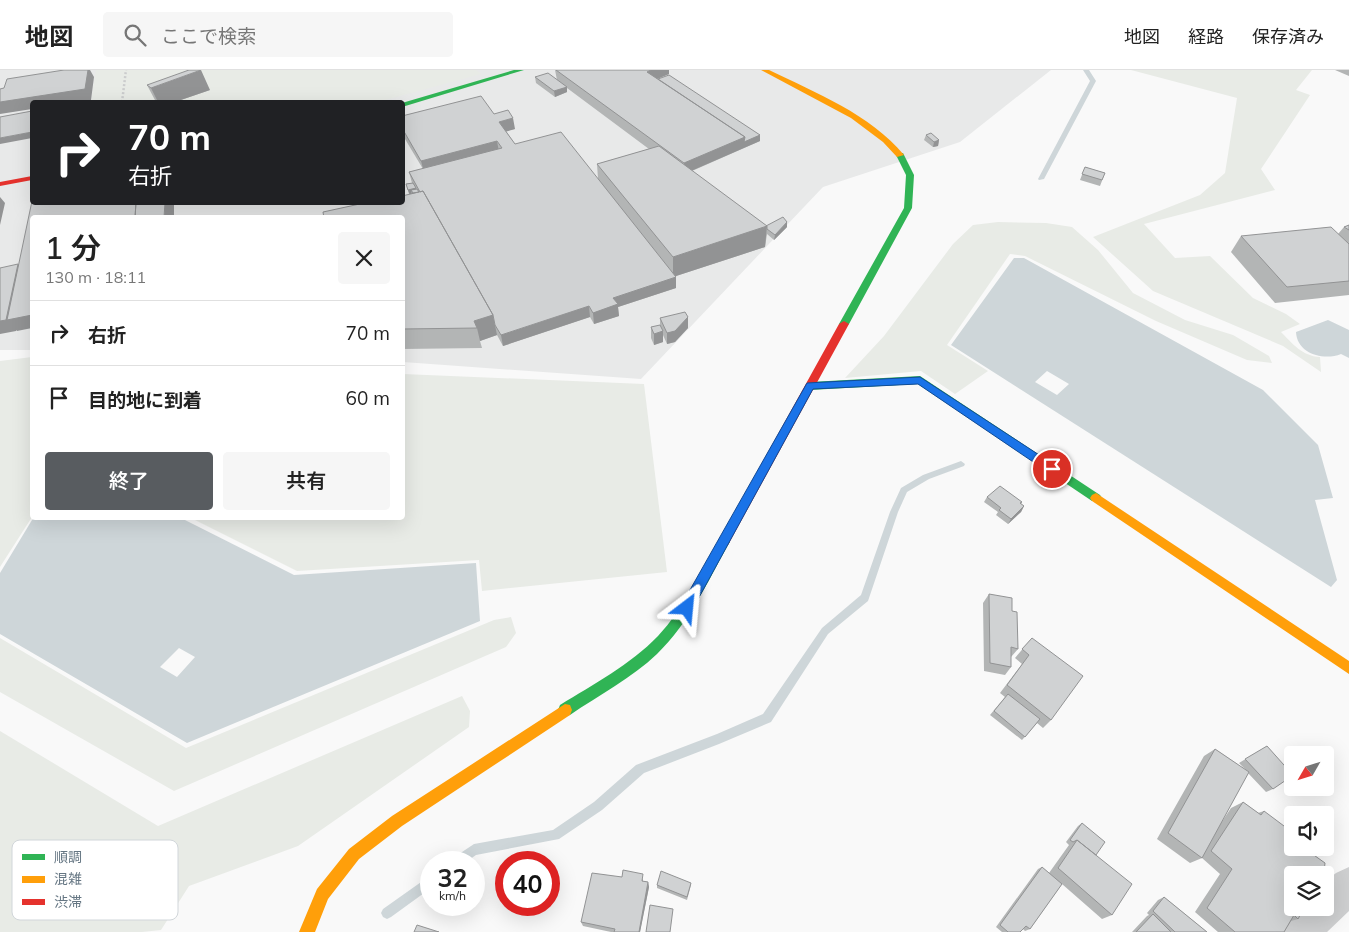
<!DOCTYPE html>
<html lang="ja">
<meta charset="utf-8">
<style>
:root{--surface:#fff;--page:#f6f6f6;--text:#222;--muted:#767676;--line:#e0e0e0;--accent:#585c60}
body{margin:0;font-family:Mulish,"Noto Sans JP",sans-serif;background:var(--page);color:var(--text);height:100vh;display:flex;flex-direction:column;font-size:19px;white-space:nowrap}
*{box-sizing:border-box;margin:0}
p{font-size:16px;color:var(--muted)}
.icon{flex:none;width:28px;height:28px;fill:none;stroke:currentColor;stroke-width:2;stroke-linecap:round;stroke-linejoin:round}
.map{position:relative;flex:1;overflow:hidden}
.drawer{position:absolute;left:30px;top:145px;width:375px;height:305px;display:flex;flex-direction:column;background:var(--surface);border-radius:5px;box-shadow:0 5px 20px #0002}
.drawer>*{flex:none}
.hud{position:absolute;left:30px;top:30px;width:375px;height:105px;border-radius:5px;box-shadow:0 5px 20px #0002;background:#202124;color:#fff;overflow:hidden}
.needle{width:32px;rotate:231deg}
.buttons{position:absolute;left:1284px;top:676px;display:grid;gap:10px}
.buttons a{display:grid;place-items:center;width:50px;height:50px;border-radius:5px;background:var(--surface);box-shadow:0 5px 20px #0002;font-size:25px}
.speed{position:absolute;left:420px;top:781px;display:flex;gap:10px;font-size:25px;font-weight:700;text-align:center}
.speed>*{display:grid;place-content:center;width:65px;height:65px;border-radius:50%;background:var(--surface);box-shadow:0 5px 20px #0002;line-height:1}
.speed small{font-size:12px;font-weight:400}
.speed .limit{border:8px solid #d22;background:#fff;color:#111}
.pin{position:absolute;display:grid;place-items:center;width:42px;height:42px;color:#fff;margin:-21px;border:2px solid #fff;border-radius:50%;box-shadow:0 1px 5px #0007}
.me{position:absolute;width:55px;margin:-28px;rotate:29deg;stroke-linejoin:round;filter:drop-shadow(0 0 4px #0008)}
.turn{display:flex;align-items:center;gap:18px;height:105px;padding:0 15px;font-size:22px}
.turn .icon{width:65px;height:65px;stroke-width:2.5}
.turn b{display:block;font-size:35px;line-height:42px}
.round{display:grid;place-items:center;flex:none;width:52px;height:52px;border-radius:5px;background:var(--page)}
.overview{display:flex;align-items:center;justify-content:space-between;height:85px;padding:0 15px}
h1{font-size:30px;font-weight:600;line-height:38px}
.cta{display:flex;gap:10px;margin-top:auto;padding:10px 15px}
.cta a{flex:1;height:58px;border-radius:5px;background:var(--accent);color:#fff;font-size:20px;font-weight:600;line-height:58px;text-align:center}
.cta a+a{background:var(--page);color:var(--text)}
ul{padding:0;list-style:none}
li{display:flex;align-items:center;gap:15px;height:65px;padding:0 15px;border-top:1px solid var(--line)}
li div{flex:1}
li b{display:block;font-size:19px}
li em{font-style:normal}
header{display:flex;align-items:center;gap:30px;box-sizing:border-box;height:70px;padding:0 25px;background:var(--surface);border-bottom:1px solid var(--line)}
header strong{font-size:24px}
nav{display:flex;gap:28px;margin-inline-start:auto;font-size:18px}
.search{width:350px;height:45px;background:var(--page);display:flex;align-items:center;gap:12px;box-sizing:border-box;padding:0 18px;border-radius:5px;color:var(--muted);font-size:19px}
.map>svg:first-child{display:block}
.built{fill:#e8e9e9;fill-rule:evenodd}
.green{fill:#e8ebe6}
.water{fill:#ced6d9;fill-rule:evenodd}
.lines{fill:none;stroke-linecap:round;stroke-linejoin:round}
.stream{fill:#ced6d9;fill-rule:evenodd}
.path{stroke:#cbcccd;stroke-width:2.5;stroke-dasharray:2 2;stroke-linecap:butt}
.street{fill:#cecfd0;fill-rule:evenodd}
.fast{fill:#30b455;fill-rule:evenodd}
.slow{fill:#ff9f0a;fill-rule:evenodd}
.jam{fill:#e5322d;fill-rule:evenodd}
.wall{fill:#b3b5b5}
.shaded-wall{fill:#929394}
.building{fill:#d0d2d3;stroke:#929394}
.route{fill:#1a73e8;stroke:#114b97}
.key{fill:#fff;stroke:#d1d6da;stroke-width:1}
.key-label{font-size:14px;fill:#657683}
</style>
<header>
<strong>地図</strong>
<div class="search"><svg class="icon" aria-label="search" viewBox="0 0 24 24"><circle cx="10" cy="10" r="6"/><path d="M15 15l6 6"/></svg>ここで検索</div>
<nav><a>地図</a><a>経路</a><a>保存済み</a></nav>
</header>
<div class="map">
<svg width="1349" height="862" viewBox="0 0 1349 862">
<rect width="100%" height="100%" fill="#f9f9f9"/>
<path class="built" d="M0,0H1051L960,72L823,117L641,309L403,292L402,148H32V280H0ZM32,32H402V132H32Z"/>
<path class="green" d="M96,0H476L481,4L378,32H91Z
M1131,0H1312L1296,20L1310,25L1261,99L1275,120L1144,154L1175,188L1210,186L1253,228L1286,244L1300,254L1281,262C1293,274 1302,286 1320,287L1321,302L1283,276L1153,221L1093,167L1200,125L1225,103L1237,28Z
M998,152L1046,153L1072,157L1098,180L1133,223L1185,250L1233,265L1269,286L1272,293L1247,290L1156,251L1025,186L1010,184L947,275L988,301L955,324L921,301L845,308L884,266L953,174L973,155Z
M32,287V447L0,497V291Z
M403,304L644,314L667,502L482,521L479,490L297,501L191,448H402Z
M511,547L516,563L506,577L174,721L0,622V568L186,678L494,550Z
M462,626L470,641L469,657L298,776L189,816L161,860L142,862H0V661L158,756Z"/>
<path class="water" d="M1014,188H1024L1263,320L1318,375L1333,428L1315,430L1337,510L1331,517L951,275ZM1047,301L1069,314L1057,325L1035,312Z
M1328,250L1349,260V288L1341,284C1324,291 1297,284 1296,262Z
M36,448H181L294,505L476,493L480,551L187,673L0,564V503L32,450ZM179,578L195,587L177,607L160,597Z"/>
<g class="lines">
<path class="stream" d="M1083,0H1089L1096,11L1044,109L1039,110L1038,109L1090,11Z
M961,391L965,394L964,396L929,409L907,422L898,442L868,531L828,564L771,652L719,674L644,703L602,740L559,769L476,785L466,792H451L453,788L474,774L553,760L594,732L636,695L717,664L763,644L822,558L861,525L890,442L901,418L923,405Z
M431,805V818L391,847L387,849L383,847L381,843L383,839Z"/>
<path class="path" d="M122,32L126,0"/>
<path class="street" d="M1349,797V841L1327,862H1281L1287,849L1298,838H1325V812L1336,803Z"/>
<path class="fast" d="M514,0H524L402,37V33Z
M897,83H903L914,105L912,138L849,254L844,257L841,256L839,254L904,138L906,105L896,85Z
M920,306L1100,425L1102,428L1100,431H1092L918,314L810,320L805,316L810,312Z
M724,467L728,469L730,472L728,475C707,513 689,553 657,584C632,608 599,625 570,645L565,646L560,645L558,640L560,635C594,614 630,595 658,566C684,538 701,502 720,469Z"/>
<path class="slow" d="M761,0H769C816,23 870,44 904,85L897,87L883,72L851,48Z
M1096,423L1349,591V604L1092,431L1090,428L1092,425Z
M565,634L570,635L572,640L570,645L402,756L359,789L328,829L315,862H299L317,819L349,779L392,746Z"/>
<path class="jam" d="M32,106V110L0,116V112Z
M844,251L849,254L728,475L724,477L720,475L718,472L720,469L839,254Z"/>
</g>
<path class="wall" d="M555,0H669V4L657,9L760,65V71L692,101L766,156L787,157L774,170L767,164L765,177L676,206V218L618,237L619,246L594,254L590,247L503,276L497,265L480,271L482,278L402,279V148L409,124L406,114L412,113L409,102L423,99L402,64V46L494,44L515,59L506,61L515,74L598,109L597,94L649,79L567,18V22L555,27L536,13L535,7L557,10Z
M1335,0H1349V6Z
M147,15L210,20L175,32H156Z
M926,65L939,70L938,76L933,77L924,70Z
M1085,97L1105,103L1100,116L1080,110Z
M1349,155V225L1275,233L1231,182L1241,166L1338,164L1344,157Z
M660,248L688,258L675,272L667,274L663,265V272L654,275L651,268V257L660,256Z
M987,427L1022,432L1021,434L1024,436L1021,442L1008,454L996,445L998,442L984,432Z
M989,524L1012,541L1018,579L1011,587V597L1005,605L984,601L983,533Z
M1032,568L1051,650L1043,658L1037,653L1022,670L990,645L1005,627L1000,623L1022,594L1015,588Z
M1267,676L1273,719L1266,722L1248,703L1221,753L1231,738L1243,732L1258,743L1264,741L1290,766L1292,805L1298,849L1291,851L1284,862H1218L1195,842L1220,804L1202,788L1190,793L1157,769L1204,686L1215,679L1246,700L1239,693Z
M1082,753L1096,785L1112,845L1102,849L1062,814L1030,859L1025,861L1023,859L1020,862H1002L996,857L1038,799L1042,797L1049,803L1069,775L1066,772L1078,756Z
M622,807L643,809V811L648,812L649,817L640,862H611L583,856L581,852Z
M657,815H691L687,830L657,818Z
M1164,827L1207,862H1132L1147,846L1149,845L1147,843L1158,830Z"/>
<path class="shaded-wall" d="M88,0H90L94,7L91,30L72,32H32V39L0,44V32Z
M201,0L210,20L175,32H158L151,18Z
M651,0H669V4L652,11L647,2Z
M567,17V22L555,27L554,21Z
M513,48L515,59L501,63L499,52Z
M32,62V68L0,74V68Z
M760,65V71L684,104V93L745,67Z
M939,70L938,76L933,77L934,72Z
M497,71L499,82L424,102L421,91Z
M416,118L418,125L414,126L411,120L413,130L412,131L408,120Z
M0,127L5,133L0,155Z
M165,132H174V148H164Z
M787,152V157L774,170L775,165Z
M767,156L765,177L673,207V187Z
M18,194L27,206L32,245V258L17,261L16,260V261L0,264V251Z
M676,207V218L618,237L619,246L594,254L593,243L613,228Z
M589,236L590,247L503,276L501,265Z
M493,245L497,265L480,271L477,258L474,251Z
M688,247V258L675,272L667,274V263Z
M663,261V272L654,275V264Z
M1024,436L1021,442L1008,454L1011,449Z
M648,812L649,817L640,862H639Z"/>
<path class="building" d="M64,0H88L85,19L0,32V19L4,18L7,9Z
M189,0H201L151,18L147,15Z
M556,0H651L647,2L745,67L684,93Z
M548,3L567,17L554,21L535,7Z
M669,5L760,65L744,72L745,67L658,9Z
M481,26L494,44L508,40L513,48L499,52L515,74L561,62L676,207L613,228L618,234L593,243L589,236L501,265L495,255L493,245L423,121L420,122L409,102L502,78L497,71L421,91L402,58V46Z
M32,41V62L0,68V47Z
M931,63L939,70L934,72L926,65Z
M659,76L767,156L673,187L597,94Z
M1085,97L1105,103L1102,110L1082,104Z
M413,113L416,118L408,120L406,114Z
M417,119L419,122L413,123L411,120Z
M423,121L493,245L474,251L477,258L402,259V148H324L323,142L369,132H402V126Z
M32,131V132H136L135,148H32V245L7,250Z
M136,132H165L164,148H135Z
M783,147L787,152L775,165L767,159V156H766Z
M1349,155V160L1344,157Z
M1331,157L1349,174V211L1287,217L1241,166Z
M18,194L6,250L0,251V198Z
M685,242L688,247L675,261L667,263L660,248Z
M660,255L663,261L654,264L651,257Z
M1000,416L1022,432L1020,433L1024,436L1011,449L999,440L1001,438L987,427Z
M989,524L1012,528V541L1017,542L1018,579L1011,577V597L990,593Z
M1032,568L1083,606L1051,650L1007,615L1029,585L1022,579Z
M1008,624L1040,649L1025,667L994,641Z
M1267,676L1292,704V706L1273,719L1245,689Z
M1215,679L1249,702L1202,788L1168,763Z
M1243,732L1261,745L1264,741L1292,762L1290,766L1292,769V778H1304L1325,793L1324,803L1328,806L1325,811V805H1292V838H1304L1298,849L1294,845L1284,862H1235L1207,838L1232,799L1211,781Z
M1082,753L1105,772L1096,785L1077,770L1073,772L1070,770Z
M1077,770L1132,814L1112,845L1058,798Z
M1042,797L1062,814L1030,859L1026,856L1020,862H1008L1000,855Z
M623,800L643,804L642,811L648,812L639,862H614L615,859L581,852L592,803L622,807Z
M661,801L691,813L687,827L657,815Z
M1164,827L1207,862H1175L1153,841Z
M650,835L673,839L670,862H646Z
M1153,844L1171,862H1136Z
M417,855L439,862H414Z"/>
<path class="route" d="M920,307L1056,396V402H1048L918,314L813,319L691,542H682L681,538L682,534L807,313Z"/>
<rect x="12" y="770" width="166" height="80" rx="8" class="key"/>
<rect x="22" y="784" width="23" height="6" fill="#30b455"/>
<rect x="22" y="806" width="23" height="7" fill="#ff9f0a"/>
<rect x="22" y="829" width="23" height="6" fill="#e5322d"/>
<g class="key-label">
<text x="54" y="792">順調</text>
<text x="54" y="814">混雑</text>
<text x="54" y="837">渋滞</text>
</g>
</svg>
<div class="buttons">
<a><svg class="needle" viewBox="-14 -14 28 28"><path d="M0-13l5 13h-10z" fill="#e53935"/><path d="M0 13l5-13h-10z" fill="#767676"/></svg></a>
<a><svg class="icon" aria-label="sound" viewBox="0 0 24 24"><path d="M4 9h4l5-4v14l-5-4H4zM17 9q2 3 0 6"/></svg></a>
<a><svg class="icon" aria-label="layers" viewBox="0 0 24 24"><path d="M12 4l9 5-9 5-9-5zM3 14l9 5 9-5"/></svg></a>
</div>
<div class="speed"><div>32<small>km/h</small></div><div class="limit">40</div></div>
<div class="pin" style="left:1052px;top:399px;background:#d93025"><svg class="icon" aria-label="arrive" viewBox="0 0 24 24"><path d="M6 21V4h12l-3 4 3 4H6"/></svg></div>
<svg class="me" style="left:687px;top:538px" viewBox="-20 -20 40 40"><path d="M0-17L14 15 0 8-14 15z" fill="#1a73e8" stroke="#fff" stroke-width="4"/></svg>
<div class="hud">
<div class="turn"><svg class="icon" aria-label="right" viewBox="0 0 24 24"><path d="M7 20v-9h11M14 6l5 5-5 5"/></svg><div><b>70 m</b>右折</div></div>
</div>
<section class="drawer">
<div class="overview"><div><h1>1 分</h1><p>130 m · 18:11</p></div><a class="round"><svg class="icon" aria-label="close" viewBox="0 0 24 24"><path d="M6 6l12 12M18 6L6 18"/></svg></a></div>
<ul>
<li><svg class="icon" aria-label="right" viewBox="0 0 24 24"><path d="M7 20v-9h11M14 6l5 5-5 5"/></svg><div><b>右折</b></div><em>70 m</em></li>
<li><svg class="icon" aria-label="arrive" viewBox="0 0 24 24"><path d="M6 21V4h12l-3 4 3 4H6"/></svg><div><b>目的地に到着</b></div><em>60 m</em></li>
</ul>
<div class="cta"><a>終了</a><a>共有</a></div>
</section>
</div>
